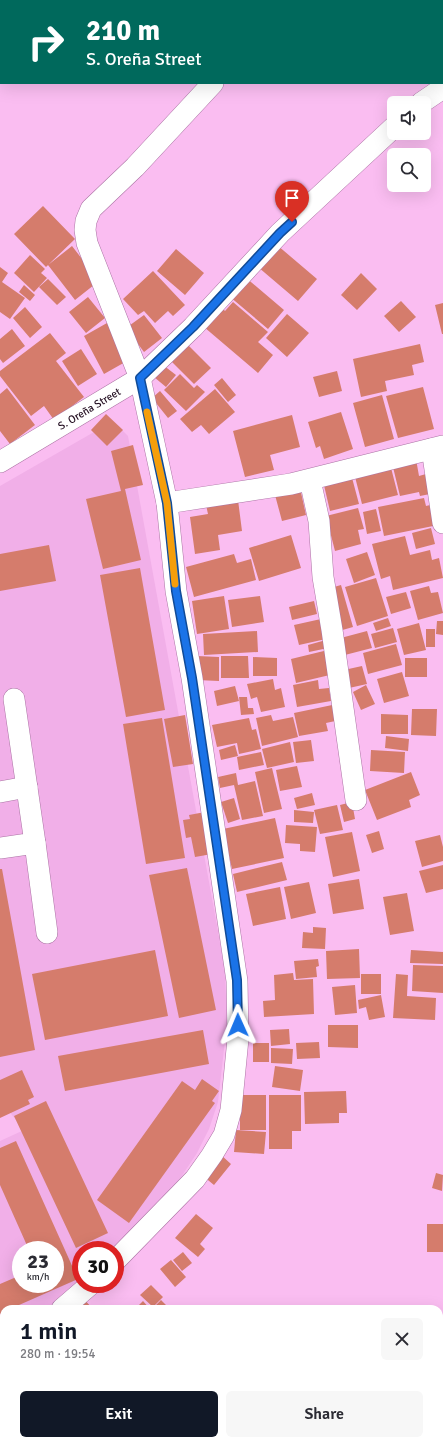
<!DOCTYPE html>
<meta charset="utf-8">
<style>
:root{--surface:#fff;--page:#f7f7f7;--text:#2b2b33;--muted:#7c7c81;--accent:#111827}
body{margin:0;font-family:Signika,sans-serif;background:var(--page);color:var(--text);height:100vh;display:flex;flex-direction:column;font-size:15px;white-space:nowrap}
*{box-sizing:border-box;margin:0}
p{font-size:13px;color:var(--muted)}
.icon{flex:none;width:22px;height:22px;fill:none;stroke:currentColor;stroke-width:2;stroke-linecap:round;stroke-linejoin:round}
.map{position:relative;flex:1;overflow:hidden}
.details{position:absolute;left:0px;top:1305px;width:443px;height:140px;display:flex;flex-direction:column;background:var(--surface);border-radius:12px 12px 0 0;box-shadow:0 4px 16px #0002}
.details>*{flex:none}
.hud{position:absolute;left:0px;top:0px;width:443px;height:84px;box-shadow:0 4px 16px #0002;background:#00695c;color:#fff;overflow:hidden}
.controls{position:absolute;left:387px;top:96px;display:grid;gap:8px}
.controls a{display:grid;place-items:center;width:44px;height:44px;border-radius:6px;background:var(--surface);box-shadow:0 4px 16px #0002;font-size:20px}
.speed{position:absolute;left:12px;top:1241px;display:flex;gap:8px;font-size:20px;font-weight:700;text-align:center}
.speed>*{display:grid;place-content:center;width:52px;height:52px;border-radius:50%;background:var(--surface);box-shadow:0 4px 16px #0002;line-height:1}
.speed small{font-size:10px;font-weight:400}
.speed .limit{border:6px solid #d22;background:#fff;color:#111}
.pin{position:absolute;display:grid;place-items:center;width:34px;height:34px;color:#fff;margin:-41px -17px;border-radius:50% 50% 50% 0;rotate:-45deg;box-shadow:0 0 4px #0007}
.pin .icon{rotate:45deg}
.me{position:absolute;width:44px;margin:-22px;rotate:359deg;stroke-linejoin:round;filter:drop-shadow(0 0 3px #0008)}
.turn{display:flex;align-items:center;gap:14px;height:84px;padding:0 20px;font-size:18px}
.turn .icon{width:52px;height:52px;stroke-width:2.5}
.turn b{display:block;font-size:28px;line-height:34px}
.round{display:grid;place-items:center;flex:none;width:42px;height:42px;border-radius:6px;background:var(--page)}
.summary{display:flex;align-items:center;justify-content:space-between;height:68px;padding:0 20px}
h1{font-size:24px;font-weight:600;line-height:30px;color:var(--accent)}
.button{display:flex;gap:8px;margin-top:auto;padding:8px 20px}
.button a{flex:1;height:46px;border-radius:6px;background:var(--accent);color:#fff;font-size:16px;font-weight:600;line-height:46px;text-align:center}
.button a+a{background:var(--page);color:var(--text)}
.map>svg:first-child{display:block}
.built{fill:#f1afe8;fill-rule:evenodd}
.building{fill:#d57c6c}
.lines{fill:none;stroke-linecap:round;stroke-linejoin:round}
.minor-casing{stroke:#ab73a4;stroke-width:22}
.minor{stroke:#fff;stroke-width:21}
.route-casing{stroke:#114b97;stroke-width:10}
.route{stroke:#1a73e8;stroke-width:7}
.slow{stroke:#f59e0b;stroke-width:7}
.labels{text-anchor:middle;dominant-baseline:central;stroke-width:4;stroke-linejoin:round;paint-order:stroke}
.street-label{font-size:11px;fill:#240f22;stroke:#fdf0fb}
</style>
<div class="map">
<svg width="443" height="1445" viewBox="0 0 443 1445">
<rect width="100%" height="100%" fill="#fabdf1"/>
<path class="built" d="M118,426L128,436L225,970L227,1023L218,1102L209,1129L197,1153L181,1177L115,1250H81V1284L53,1309H4V1333L0,1335V1141L24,1130L0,1100V486L101,428ZM21,1250H55V1284H21Z"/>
<path class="building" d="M43,206L75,239L46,267L14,234Z
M277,245L317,279L298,301L258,267Z
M72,246L99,281L75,300L48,265Z
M176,249L204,273L185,295L157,271Z
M30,255L45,269L41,273L47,278L34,292L14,273Z
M0,267L8,273L2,282L25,298L10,319L0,312Z
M153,271L185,305L173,316L168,311L155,323L144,311L138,315L123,299Z
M361,273L377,289L357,310L341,295Z
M245,277L284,310L268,329L229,296Z
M48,279L66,297L57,305L39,287Z
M24,285L35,295L30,301L19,292Z
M88,297L105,318L86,333L69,312Z
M401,301L416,317L399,332L384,316Z
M233,302L268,332L258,342L273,355L258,373L204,327L221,307L225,311Z
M443,303V334H442L435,305Z
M25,307L42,327L30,338L13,318Z
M287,314L309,333L287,357L266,338Z
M144,315L162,338L144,352L126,328Z
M107,323L127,361L104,374L84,336Z
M12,329L25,346L3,363L0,359V339Z
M50,333L66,353L56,361L84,397L54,420L44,406L31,416L0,376V371Z
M186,343L211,368L194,384L169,359Z
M420,344L424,362L412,365L414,375L385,381L387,391L361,397L353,359Z
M81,349L97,374L78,386L62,361Z
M163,365L176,375L166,387L154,377Z
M337,371L342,391L319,397L313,377Z
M180,374L194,388L197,385L205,392L186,411L164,390Z
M222,378L236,395L228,402L214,385Z
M423,387L434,429L398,438L386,396Z
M7,388L35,425L10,444L0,431V394Z
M215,389L235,412L209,434L201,425L192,432L180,419Z
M160,391L177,411L168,418L152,398Z
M382,395L394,439L365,447L353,403Z
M341,412L353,449L324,459L320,446L316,448L308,422Z
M106,414L123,430L107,446L91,430Z
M292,415L300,447L270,455L274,470L245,477L233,431Z
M133,445L143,485L125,489L141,560L103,569L86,499L121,491L111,451Z
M416,459L419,476L426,474L430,494L420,496L419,492L400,496L392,463Z
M390,464L398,495L362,504L354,473Z
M351,474L359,504L330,511L323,481Z
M300,488L306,515L282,521L275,495Z
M424,498L426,506L434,504L438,525L384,536L378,507Z
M238,500L242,531L218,535L220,550L195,554L190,517L208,514L206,505Z
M358,508L364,529L358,530L361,544L335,551L326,516Z
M376,509L381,531L367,534L363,512Z
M431,528L435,544L416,549L412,533Z
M291,535L301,568L259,581L249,548Z
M405,536L410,555L430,550L432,560L439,558L443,578L393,590L390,576L381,579L372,544Z
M49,545L56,581L0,591V554Z
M367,552L375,575L354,583L346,559Z
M234,554L237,563L251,559L256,580L194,597L186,567Z
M140,568L165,710L126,717L100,575Z
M376,578L388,616L357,626L345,587Z
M341,585L353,627L339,631L327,589Z
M429,586L431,593L438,592L443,613L418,620L410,591Z
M406,592L411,608L391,614L386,597Z
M224,596L229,629L197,634L192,601Z
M260,596L264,622L232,627L228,600Z
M314,601L317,614L292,620L289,607Z
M388,618L391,626L376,631L373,623Z
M321,619L326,639L299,645L294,625Z
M437,621H443V635L436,634Z
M419,623L426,650L404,655L397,629Z
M393,628L397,642L375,648L371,634Z
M426,629H435V647H426Z
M257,631L258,652L204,655L203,634Z
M367,631L372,648L341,656L337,639Z
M326,640L328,648L309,652L308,645Z
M396,644L402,665L368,674L363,653Z
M328,650L334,674L296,683L291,659Z
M197,656L219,657V681L197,680Z
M221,656H248L249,678H221Z
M253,657L277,658V676H253Z
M405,658H427V677H405Z
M362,666L367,684L349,688L344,670Z
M402,672L409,696L384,703L377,679Z
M273,679L275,690L281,688L285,707L261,712L257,697L251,699L247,684Z
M318,680L319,689L329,688L331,701L297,707L293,685Z
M366,685L375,704L361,710L353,692Z
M235,686L239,701L217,706L214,691Z
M239,697H247L248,708H253L254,714L241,715Z
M337,704L340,720L326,723L328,731L299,736L294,713Z
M412,709H437L436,736L411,735Z
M381,714L408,715V734H381Z
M185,715L193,764L173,767L164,719Z
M271,715L273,721L293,717L298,737L262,746L256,718Z
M162,718L185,858L146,864L123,724Z
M249,718L252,730L256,729L261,749L239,754L237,743L217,747L212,725Z
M386,736L409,739L408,751L385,748Z
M311,740L314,761L296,763L293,742Z
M290,742L294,762L267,768L262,749Z
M235,745L238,756L221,760L219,750Z
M371,750L405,752L404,773L370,771Z
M261,752L264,765L239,770L237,757Z
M297,766L302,787L280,791L276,770Z
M272,768L282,809L264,813L255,772Z
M411,772L420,795L409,800L411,807L377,820L365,790Z
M236,773L238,785L255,781L263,816L242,820L234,785L220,788L218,777Z
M312,793L315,805L297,809L294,798Z
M234,798L240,819L228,823L221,802Z
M352,802L355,819L344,822L340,805Z
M337,805L343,830L320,834L314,810Z
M294,810L314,812L313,823L294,822Z
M205,812L212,854L195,857L191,837L186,838L183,820L190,819L189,815Z
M275,818L284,858L232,869L223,829Z
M286,825L317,827L315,852L300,851V844L285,843Z
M379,831L384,849L372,853L366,835Z
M352,832L360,871L333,877L325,837Z
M440,835L443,847V861L422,867L415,841Z
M282,862L287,880L237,892L233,874Z
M443,865V889L426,893L419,871Z
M187,868L216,1010L179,1018L149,875Z
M0,869H2L35,1050L0,1057Z
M359,879L364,909L333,914L328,884Z
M309,882L316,913L291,919L284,887Z
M280,887L286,919L253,926L246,894Z
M407,893L414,931L390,935L383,897Z
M313,927L326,928L325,949L302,948L303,932L313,933Z
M359,949L360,978L327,979L326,951Z
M155,950L168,1016L45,1040L32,974Z
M411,950L443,952V964L410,963Z
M318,959L319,966L316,967L317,977L296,979L294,961Z
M413,965L443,966V993L412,991Z
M293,973L294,980L313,979L314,1014L264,1017L263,1001L275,1000L274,975Z
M361,974H381V994H361Z
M396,974L408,975L407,996L436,998L435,1020L393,1018Z
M355,985L357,1013L335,1015L332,987Z
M381,995L385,1017L369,1020L366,1007L359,1009L358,1000Z
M328,1025H358V1048L328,1047Z
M289,1029L290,1044L271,1046L270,1030Z
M203,1030L209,1064L65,1091L58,1056Z
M319,1042L320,1058L297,1059L296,1043Z
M253,1043H269V1062H253Z
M271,1048L293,1049L292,1064L271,1063Z
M275,1066L303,1070L300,1091L272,1087Z
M22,1070L34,1097L28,1100L30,1104L0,1118V1080Z
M202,1079L219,1091L212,1101L215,1103L129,1223L97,1200L182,1081L195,1090Z
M346,1091L347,1113H339V1123L305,1124L304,1092Z
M240,1095H266V1130H240Z
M269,1095H301V1131H292V1149H269Z
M46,1101L108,1233L76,1248L14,1116Z
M236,1130L266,1132L264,1154L234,1152Z
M16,1141L78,1279L10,1309H4V1312L0,1314V1284L21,1275V1284H55V1250H29L0,1185V1148Z
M221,1155L231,1164L214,1185L203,1176Z
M436,1173L443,1175L442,1191L432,1188Z
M196,1214L213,1228L200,1244L205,1249L198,1257L175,1238Z
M427,1224H443V1252H427Z
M183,1252L192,1263L182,1271L173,1260Z
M171,1260L186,1277L175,1287L160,1269Z
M151,1285L163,1297L153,1307L140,1295Z
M81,1296L93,1309H67Z
M161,1300L170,1309H152Z
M143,1301L150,1309H135Z
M4,1373V1395L0,1390V1376Z
M0,1411L4,1418V1424L0,1426Z
M4,1427V1441H9L4,1445H0V1431Z
M15,1441H22L27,1445H11Z
M36,1441H46L42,1445L39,1442L38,1443Z
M48,1441H62L64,1443L62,1445H46L49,1442Z
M76,1441H77L82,1445H72Z
M82,1441H110L107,1445H89Z
M115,1441H121L125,1444L124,1445H112Z"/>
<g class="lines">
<g class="minor-casing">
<g id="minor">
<path d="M225,1L226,0"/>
<path d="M421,103L443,88"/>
<path d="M432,449L443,523"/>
<path id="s1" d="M0,462L140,378L193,327L280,233L394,127"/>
<path d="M310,480L319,521L323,577L332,630L356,800"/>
<path d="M167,503L291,484L443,446"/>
<path d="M0,792L27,787"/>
<path d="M35,843L47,933"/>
<path d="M0,848L35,843L14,699"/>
<path d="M115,1261L195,1179L212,1155L224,1135L231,1110L238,1039L237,981L192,678L176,591L167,503L140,378L87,243L85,230L86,221L91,209L135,167L213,83"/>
<path d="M62,1309L91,1284"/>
<path d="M0,1339L4,1337"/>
</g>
</g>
<use href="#minor" class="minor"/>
</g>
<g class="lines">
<g class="route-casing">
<path id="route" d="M238,1025L237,980L192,678L176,591L167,503L140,378L193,327L280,233L292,222"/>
</g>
<use href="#route" class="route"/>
<path class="slow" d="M147,412L167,503L175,584"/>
</g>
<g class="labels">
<g class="street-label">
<text stroke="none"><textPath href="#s1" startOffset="104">S. Oreña Street</textPath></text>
</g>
</g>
</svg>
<div class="controls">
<a><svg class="icon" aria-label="sound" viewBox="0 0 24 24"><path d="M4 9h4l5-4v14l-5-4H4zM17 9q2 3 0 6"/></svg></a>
<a><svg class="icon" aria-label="search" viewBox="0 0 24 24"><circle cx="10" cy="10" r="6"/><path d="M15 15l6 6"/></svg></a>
</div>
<div class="speed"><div>23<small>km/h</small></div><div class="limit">30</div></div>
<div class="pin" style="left:292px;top:222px;background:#d93025"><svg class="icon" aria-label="arrive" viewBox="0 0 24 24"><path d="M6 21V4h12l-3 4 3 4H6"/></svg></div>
<svg class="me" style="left:238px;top:1025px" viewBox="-20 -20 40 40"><path d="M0-17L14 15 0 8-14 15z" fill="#1a73e8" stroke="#fff" stroke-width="4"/></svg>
<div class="hud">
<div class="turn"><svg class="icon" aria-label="right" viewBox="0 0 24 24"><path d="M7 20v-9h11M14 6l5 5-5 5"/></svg><div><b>210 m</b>S. Oreña Street</div></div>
</div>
<section class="details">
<div class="summary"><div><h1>1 min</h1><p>280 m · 19:54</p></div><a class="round"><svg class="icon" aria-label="close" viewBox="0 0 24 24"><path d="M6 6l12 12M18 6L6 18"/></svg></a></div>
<div class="button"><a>Exit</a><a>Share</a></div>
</section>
</div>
